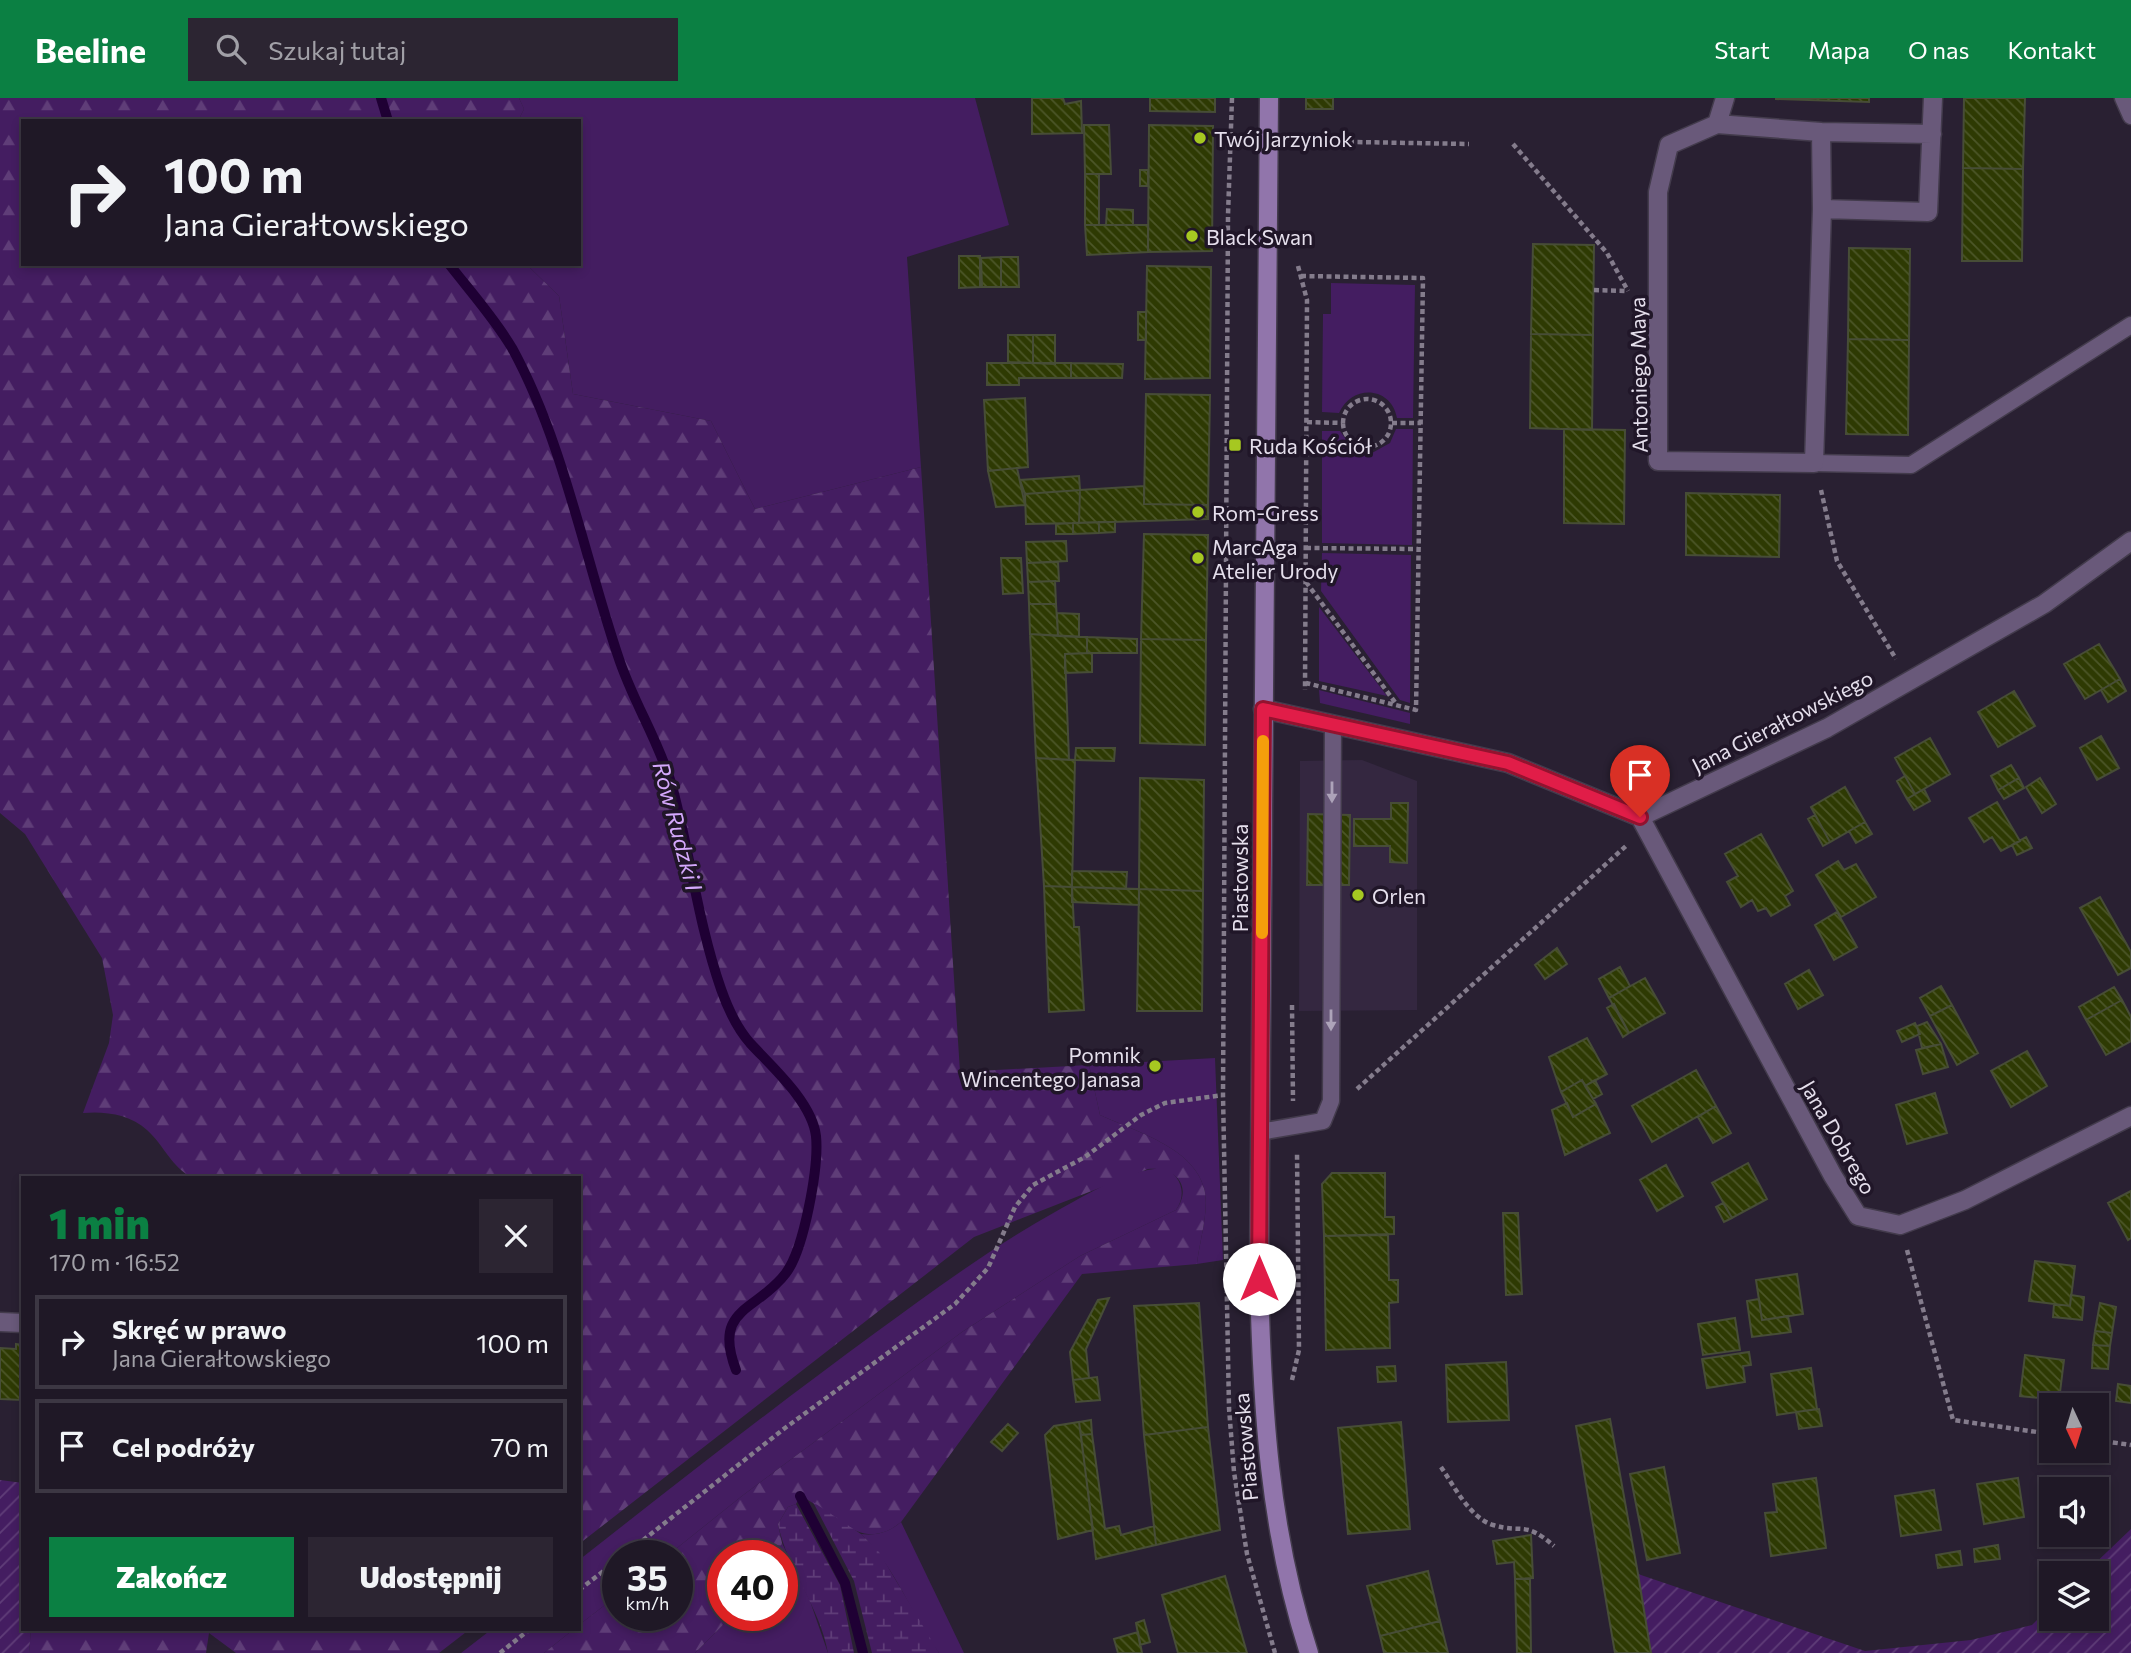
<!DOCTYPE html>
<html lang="pl">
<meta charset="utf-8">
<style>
:root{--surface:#1f1826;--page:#2c2532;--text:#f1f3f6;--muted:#a1a0a7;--line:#3c3743;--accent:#0b8043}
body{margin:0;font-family:Commissioner,sans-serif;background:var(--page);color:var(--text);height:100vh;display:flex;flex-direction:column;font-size:26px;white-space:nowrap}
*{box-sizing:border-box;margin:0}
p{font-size:23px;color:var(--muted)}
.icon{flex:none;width:38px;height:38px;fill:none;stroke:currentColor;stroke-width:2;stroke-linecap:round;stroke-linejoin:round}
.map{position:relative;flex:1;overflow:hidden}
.drawer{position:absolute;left:21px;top:1078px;width:560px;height:455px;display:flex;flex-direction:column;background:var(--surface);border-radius:0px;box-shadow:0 4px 10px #0003,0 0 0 2px var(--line)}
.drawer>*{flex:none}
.banner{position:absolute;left:21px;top:21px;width:560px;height:147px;border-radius:0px;box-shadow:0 4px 10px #0003,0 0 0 2px var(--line);background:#1f1826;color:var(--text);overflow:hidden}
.needle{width:46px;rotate:176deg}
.buttons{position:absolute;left:2039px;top:1295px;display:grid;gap:14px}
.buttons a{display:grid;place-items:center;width:70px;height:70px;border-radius:0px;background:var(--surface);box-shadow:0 4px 10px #0003,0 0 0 2px var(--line);font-size:35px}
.speed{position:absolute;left:602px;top:1442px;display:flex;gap:14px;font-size:35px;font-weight:700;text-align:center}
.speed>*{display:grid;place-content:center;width:91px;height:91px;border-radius:50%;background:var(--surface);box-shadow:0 4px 10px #0003,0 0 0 2px var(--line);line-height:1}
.speed small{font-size:18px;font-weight:400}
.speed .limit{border:10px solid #d22;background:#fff;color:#111}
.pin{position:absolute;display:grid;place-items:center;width:60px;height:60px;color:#fff;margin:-72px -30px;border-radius:50% 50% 50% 0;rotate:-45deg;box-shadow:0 0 7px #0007}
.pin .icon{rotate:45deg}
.me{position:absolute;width:77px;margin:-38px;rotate:0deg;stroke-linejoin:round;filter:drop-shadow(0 0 5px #0008)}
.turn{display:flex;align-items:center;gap:24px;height:147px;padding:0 28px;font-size:32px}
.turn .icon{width:91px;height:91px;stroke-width:2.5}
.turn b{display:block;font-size:49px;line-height:60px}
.round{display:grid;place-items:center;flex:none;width:74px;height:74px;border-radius:0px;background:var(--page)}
.headline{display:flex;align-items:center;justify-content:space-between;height:119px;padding:0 28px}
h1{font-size:42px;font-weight:800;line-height:52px;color:var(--accent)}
.primary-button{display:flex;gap:14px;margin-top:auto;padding:14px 28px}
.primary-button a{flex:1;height:80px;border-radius:0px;background:var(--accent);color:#fff;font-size:28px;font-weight:800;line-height:80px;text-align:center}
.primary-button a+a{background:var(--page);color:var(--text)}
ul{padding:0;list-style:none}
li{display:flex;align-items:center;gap:21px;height:94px;margin:0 14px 10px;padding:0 14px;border:4px solid var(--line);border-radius:0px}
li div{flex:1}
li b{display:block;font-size:26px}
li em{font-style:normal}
header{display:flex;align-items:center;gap:42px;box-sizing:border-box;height:98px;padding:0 35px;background:var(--accent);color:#fff}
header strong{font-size:33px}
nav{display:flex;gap:38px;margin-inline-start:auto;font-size:24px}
.search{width:490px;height:63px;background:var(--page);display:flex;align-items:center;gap:18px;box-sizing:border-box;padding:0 24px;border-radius:0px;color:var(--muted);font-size:26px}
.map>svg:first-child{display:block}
.built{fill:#342740}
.grass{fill:#441d61}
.forest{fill:url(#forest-firs)}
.wetland{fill:url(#wetland-marsh)}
.garden{fill:url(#garden-furrows)}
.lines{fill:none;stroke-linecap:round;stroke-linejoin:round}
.stream{stroke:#1f0034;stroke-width:10}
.building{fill:url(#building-back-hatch);stroke:#474d37;stroke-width:2}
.lane-casing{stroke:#433b4c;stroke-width:19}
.street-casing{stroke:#433b4c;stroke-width:21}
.secondary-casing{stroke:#433b4c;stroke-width:21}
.path{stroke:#847c8c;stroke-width:4.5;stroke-dasharray:5 3.5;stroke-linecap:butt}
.lane{stroke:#69597a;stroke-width:16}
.street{stroke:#69597a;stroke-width:18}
.secondary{stroke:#9175ab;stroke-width:18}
.oneway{fill:#ada3b9}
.route-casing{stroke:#92132f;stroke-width:18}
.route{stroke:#e11d48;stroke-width:12}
.slow{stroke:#f59e0b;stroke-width:12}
.poi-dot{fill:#a6c821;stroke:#201628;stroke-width:2.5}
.labels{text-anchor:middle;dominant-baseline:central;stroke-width:7;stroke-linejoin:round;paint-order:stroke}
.poi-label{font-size:21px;fill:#e5dfec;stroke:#201628;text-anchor:start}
.street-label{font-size:21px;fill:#e5dfec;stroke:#201628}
.water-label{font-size:23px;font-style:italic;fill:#d4a8fc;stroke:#201628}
</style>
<header>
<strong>Beeline</strong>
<div class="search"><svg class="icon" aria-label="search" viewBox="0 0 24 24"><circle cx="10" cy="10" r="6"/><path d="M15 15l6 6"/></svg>Szukaj tutaj</div>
<nav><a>Start</a><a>Mapa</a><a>O nas</a><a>Kontakt</a></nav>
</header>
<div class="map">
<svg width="2131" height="1555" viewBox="0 0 2131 1555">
<defs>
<pattern id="forest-firs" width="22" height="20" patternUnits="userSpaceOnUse" patternTransform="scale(1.75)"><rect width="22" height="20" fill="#441d61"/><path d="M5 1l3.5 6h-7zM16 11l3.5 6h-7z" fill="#5f3d78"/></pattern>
<pattern id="wetland-marsh" width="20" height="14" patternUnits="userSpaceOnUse" patternTransform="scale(1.75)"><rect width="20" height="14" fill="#441d61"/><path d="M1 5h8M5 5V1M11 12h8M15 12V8" fill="none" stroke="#5f3d78"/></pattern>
<pattern id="garden-furrows" width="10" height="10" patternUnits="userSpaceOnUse" patternTransform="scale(1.75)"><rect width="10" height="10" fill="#441d61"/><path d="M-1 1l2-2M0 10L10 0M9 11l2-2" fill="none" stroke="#5f3d78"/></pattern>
<pattern id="building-back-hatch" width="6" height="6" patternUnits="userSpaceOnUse" patternTransform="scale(1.75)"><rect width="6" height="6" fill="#2e3a03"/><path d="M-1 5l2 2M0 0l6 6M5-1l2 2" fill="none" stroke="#4c5628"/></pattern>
</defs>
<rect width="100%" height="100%" fill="#292032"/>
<path class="built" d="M1362,662L1417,683V912L1299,913L1300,663Z"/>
<path class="grass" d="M519,0H975L1009,127L907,159L921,369L755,411L711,323L573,296L559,198L526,166H579V23H518L524,11Z
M1331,185L1415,187L1413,320H1397C1391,288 1352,286 1339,315L1322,314L1323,216H1331Z
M1396,331H1413L1412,447L1322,445V333H1340L1352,350L1372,355L1390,345Z
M1322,455L1411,457L1410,605L1400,602L1321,493Z
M1319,509L1387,598L1319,583Z
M1319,592L1410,615V626L1320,605Z
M1215,960L1223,1162L1197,1166C1199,1144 1210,1112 1204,1090C1193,1049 1134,1033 1100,1017L1089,967Z
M1163,1070C1180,1076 1188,1095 1176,1112L1080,1158L962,1234L742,1398L667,1458H618V1497L579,1527V1462C677,1385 774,1309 875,1235C933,1193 992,1149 1055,1114C1088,1096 1125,1072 1163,1070Z
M901,1424L964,1555H939C911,1516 896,1470 861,1436C877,1438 889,1434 901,1424Z
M782,1445L810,1503L828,1555H695L733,1517H782V1458H778Z
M492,1531H574L544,1555H461Z"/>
<path class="forest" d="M0,0H519L524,11L518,23H23V166H526L559,198L573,296L711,323L755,411L921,369L960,974L1089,967L1100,1017C1134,1033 1193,1049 1204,1090C1210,1112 1199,1144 1197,1166L1082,1176L901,1424C861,1457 836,1414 800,1398L796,1406L788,1409L778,1426L782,1445L778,1458H723V1517H733L695,1555H544L574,1531H579V1527L618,1497V1517H677V1458H667L742,1398L962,1234L1080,1158L1176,1112C1194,1086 1173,1069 1148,1071L974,1139L579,1446V1080H193C171,1069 164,1047 147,1032C130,1016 104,1013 83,1015L109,945L113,917L102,860L25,736L0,715Z
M31,1531H470L439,1555H236L209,1535L206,1555H29Z"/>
<path class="wetland" d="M813,1404L861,1436L879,1454L939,1555H872L854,1483Z
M796,1406L840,1487L854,1555H828C820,1509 787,1471 778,1426L788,1409Z"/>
<path class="garden" d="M0,1382L23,1385V1531H31L29,1555H0Z
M2131,1431V1555H1651L1638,1476L1865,1553L1971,1542L2032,1527L2051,1508V1521H2096V1475H2085Z"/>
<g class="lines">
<path class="stream" d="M381,0L388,23
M449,166C470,193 495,221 512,250C563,343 584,457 618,558C632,602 659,643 672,688C690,755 698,825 721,891C728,911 736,929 750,945C772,969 812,1004 816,1038C819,1069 804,1151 786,1175C757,1214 712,1209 736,1272
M800,1398L845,1485L863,1555"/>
</g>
<path class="building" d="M1032,0H1063L1065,6L1081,3L1082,35L1032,36Z
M1150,0H1215V14L1150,13Z
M1306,0H1333V11H1306Z
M1869,0V4L1776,1V0Z
M1964,0H2025L2023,71L1963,70Z
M1084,27H1109L1111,76H1085Z
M1149,27L1213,28L1212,153L1148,154Z
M1963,70L2023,71L2022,163H1962Z
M1140,72H1148V88H1140Z
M1085,76H1099V127H1085Z
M1107,111L1133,112V127H1106Z
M1085,127H1148V154L1087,157Z
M1533,146L1594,147L1593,237L1531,236Z
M1849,150L1910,151L1909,242L1848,241Z
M959,158H980V189L959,190Z
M1001,159V189H982L981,160Z
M1001,159H1018L1019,189H1001Z
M1147,168L1211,169L1210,280L1145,281Z
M1138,214H1146V242H1138Z
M1531,236L1593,237L1592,332L1530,330Z
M1008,237H1033V265L1008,264Z
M1033,237H1055V266L1033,265Z
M1848,241L1909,242L1908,337L1846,336Z
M987,265H1071V280H1019V287H987Z
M1071,265L1123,266L1122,280H1071Z
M1146,296L1210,297L1208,407L1144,406Z
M1025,300L1028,369L988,373L984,302Z
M1564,331L1625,332L1624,426L1564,425Z
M1017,370L1025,407L996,409L988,373Z
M1079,378L1080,392L1025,396L1020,382Z
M1144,388V406L1208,407V421L1079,425L1080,392Z
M1080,392L1079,425L1026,426L1025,396Z
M1686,395L1780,397L1779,459L1686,457Z
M1099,424H1115V434L1099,435Z
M1099,424V435L1073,436V425Z
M1073,425V436H1056V426Z
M1144,436L1208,437L1206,542L1141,541Z
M1066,443L1067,463L1027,465L1026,444Z
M1001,460H1021L1023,495L1003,496Z
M1058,464L1059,483L1028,484L1027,465Z
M1055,483L1056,506H1029L1028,484Z
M1029,506H1056L1058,538L1030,536Z
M1057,515L1079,516V539L1058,538Z
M1030,536L1087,539V555L1065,556L1069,662L1036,660Z
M1087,539L1137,541V555H1087Z
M1141,541L1206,542L1205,647L1140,645Z
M2099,546L2120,581L2085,601L2064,566Z
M1092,555V574L1065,575V556Z
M2120,581L2126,593L2108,604L2101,592Z
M2014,593L2035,628L1998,649L1978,614Z
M2101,638L2119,670L2097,682L2080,650Z
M1930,640L1950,676L1915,696L1895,660Z
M1076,650H1115L1114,663L1075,662Z
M1036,660L1075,662L1072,789L1044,788Z
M2011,667L2019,680L1998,692L1991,678Z
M1905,678L1915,696L1907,701L1897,683Z
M1140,680L1204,682L1203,793L1139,791Z
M2019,680L2024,690L2004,701L1998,692Z
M2040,680L2056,706L2042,715L2026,689Z
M1845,689L1865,724L1830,744L1811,709Z
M1924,691L1930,703L1914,712L1907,701Z
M1997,704L2020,743L2001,753L1992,739L1984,744L1969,720Z
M1391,705H1408L1407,765L1390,764V748H1354V721H1391Z
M1308,716L1350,717L1349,787H1307Z
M1815,717L1830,744L1823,748L1808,721Z
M1865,724L1872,736L1856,745L1849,733Z
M1761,736L1793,793L1785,798L1790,807L1771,818L1766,810L1758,813L1752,802L1741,809L1727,784L1738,778L1725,756Z
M2026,739L2032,750L2017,757L2012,747Z
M1838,763L1844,772L1856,766L1876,799L1841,819L1816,777Z
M1072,773L1127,774L1126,791L1072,789Z
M1044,788L1072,789L1074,829H1079L1084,912L1049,914Z
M1072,789L1139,791V807L1072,804Z
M1139,791L1203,793L1202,913H1137Z
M2100,799L2131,854V870L2118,877L2080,810Z
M1837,814L1857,849L1834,862L1815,827Z
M1557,850L1567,866L1545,881L1535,867Z
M1620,869L1630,888L1609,900L1599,881Z
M1809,872L1823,897L1798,911L1785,886Z
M1645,880L1665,915L1629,935L1609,900Z
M1941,888L1952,907L1930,918L1920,900Z
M2114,889L2122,902L2086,922L2079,909Z
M2122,902L2131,919V943L2106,957L2086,922Z
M1614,906L1629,935L1623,939L1607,910Z
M1952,907L1978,955L1957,967L1930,918Z
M1927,924L1941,946L1922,950L1917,928Z
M1915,925L1920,936L1902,944L1897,933Z
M1587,940L1607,976L1585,988L1582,982L1561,994L1549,959Z
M1941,946L1948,969L1923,976L1916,952Z
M2027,953L2047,988L2011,1009L1991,973Z
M1696,972L1716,1008L1652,1044L1632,1008Z
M1582,982L1596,1006L1573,1019L1561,994Z
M1595,982L1602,996L1593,1001L1585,988Z
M1935,995L1947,1035L1907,1046L1896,1007Z
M1567,1005L1573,1019L1596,1006L1610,1035L1565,1057L1552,1012Z
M1716,1008L1731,1035L1713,1045L1698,1019Z
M1748,1065L1767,1101L1732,1120L1712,1085Z
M1666,1067L1683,1098L1657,1113L1640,1082Z
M1332,1075H1385V1119H1394V1136L1324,1138L1322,1086Z
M2131,1093V1140L2128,1142L2108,1105Z
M1723,1105L1732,1120L1724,1124L1716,1109Z
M1503,1115H1518L1522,1196L1506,1197Z
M1388,1137L1389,1182H1398V1204L1389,1205L1390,1250L1326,1252L1324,1138Z
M2035,1163L2075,1168L2070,1208L2029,1203Z
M1797,1176L1803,1216L1762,1222L1756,1182Z
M2071,1197L2084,1199L2082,1222L2053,1219L2054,1206L2070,1208Z
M1109,1200L1086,1251L1089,1280L1073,1282L1070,1254L1098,1202Z
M1759,1201L1762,1222L1788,1218L1791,1234L1752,1239L1747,1203Z
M1199,1205L1208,1329L1144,1337L1134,1208Z
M2100,1205L2116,1209L2112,1235L2095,1233Z
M1735,1220L1740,1252L1703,1257L1698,1226Z
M2095,1233L2112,1235L2110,1248L2093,1247Z
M16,1246L23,1247V1302L0,1301V1250L16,1251Z
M2093,1247L2110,1248L2108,1271L2092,1270Z
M1749,1254L1751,1267L1743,1268L1745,1284L1707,1290L1702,1261Z
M2025,1257L2064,1262L2059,1302L2020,1298Z
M1506,1264L1509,1322L1448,1324L1446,1267Z
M1395,1268L1396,1283L1378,1284L1377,1269Z
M1811,1270L1817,1311L1777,1317L1771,1276Z
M1097,1279L1100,1302L1076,1304L1073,1282Z
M2118,1286L2131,1288V1305L2116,1303Z
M1819,1311L1822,1328L1799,1331L1796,1314Z
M1610,1321L1638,1476L1651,1555H1615L1576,1328Z
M1091,1322L1092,1336L1081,1337L1079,1324Z
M1079,1324L1093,1432L1058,1441L1045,1337L1054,1328Z
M1401,1324L1410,1431L1348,1436L1338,1330Z
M1008,1326L1018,1335L1002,1353L991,1344Z
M1208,1329L1220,1432L1156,1447L1144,1337Z
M1092,1336L1105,1431L1119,1428L1121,1437L1154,1428L1156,1447L1096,1461L1081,1337Z
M1664,1369L1680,1455L1647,1462L1630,1376Z
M1816,1380L1826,1450L1771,1458L1765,1415L1777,1414L1773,1386Z
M2018,1380L2024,1419L1984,1426L1977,1386Z
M1934,1392L1941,1432L1901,1438L1895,1398Z
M1531,1437L1533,1480L1515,1481L1514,1464L1497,1466L1493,1443Z
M1998,1447L2000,1461L1975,1464L1974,1451Z
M1960,1453L1962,1467L1938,1470L1936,1457Z
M1428,1473L1440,1523L1380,1538L1367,1488Z
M1225,1478L1247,1555H1178L1162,1497Z
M1515,1481H1530L1531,1555H1517Z
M1144,1522L1150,1544L1140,1547L1136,1525Z
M1440,1523L1448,1555H1384L1380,1538Z
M1138,1534L1142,1555H1118L1114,1541Z"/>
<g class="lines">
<g class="lane-casing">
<path id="lane" d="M2123,0L2131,18
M1814,365L1911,367L2131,227
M1260,1034L1323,1023L1331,1003L1333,626"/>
</g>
<g class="street-casing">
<path id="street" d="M1717,26L1821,34L1822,111L1814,365L1658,363V94L1669,47L1717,26L1725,0
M1821,34L1932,36
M1822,111L1928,114L1933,0
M1263,611L1508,665L1640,719L1827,630L2044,506L2131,443
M1640,719L1833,1078L1858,1118L1900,1127L1965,1102L2131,1018
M0,1224L23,1225"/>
</g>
<g class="secondary-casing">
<path id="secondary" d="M1269,0L1259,1181C1262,1308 1269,1433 1309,1555"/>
</g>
<path class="path" d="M1232,0L1228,117L1223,997L1229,1310L1234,1374L1247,1456L1275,1555
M1298,43L1469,46
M1513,46L1607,155L1628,193
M1298,168L1307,202L1305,592
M1301,178L1423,180L1416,612L1306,585
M1594,192L1628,193
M1343 325a24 24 0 1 1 48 0a24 24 0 1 1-48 0Z
M1307,324L1342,325
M1392,325H1421
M1821,392L1837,463L1896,561
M1306,450L1418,451
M1306,484L1397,607
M1292,907L1293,1003
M1357,991L1626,748
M1907,1152L1953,1322L2051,1336
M1292,1282L1299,1252L1297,1054
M2096,1342L2131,1347
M1441,1369C1454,1388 1470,1420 1493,1427C1524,1436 1524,1422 1554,1448
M623,1458L785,1330L955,1206L988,1170L1015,1109L1033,1087L1085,1059L1141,1017L1165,1005L1223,997
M579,1492L618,1462
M500,1555L530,1531"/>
<use href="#lane" class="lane"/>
<use href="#street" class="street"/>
<use href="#secondary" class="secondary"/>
</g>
<defs><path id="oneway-solid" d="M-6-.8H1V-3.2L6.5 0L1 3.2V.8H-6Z" transform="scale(1.75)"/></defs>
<g class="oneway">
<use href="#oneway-solid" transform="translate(1332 694) rotate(90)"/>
<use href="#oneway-solid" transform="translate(1331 922) rotate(90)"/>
</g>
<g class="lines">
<g class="route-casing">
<path id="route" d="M1259,1181L1263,611L1508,665L1640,719"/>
</g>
<use href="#route" class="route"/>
<path class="slow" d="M1262,835L1263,643"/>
</g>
<g class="poi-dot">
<circle cx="1200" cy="40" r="7"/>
<circle cx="1192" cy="138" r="7"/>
<rect x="1228" y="340" width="14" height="14" rx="3.5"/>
<circle cx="1198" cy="414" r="7"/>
<circle cx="1198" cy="460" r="7"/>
<circle cx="1358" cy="797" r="7"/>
<circle cx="1155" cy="968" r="7"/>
</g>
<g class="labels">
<g class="poi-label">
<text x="1214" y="40">Twój Jarzyniok</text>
<text x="1206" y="138">Black Swan</text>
<text x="1249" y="347">Ruda Kościół</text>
<text x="1212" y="414">Rom-Gress</text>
<text x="1212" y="448">MarcAga<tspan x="1212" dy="24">Atelier Urody</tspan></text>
<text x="1372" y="797">Orlen</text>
<text x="1141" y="956" text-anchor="end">Pomnik<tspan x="1141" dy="24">Wincentego Janasa</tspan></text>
</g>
<g class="street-label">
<text transform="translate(1638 277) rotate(-91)">Antoniego Maya</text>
<text transform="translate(1782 623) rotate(-27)">Jana Gierałtowskiego</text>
<text transform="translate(1239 780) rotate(-90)">Piastowska</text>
<text transform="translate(1839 1039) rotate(60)">Jana Dobrego</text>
<text transform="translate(1245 1349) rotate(-95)">Piastowska</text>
</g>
<g class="water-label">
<text transform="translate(678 728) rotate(75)">Rów Rudzki I</text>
</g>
</g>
</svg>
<div class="buttons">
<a><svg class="needle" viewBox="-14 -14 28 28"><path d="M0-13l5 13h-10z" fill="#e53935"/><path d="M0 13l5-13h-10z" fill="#a1a0a7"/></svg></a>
<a><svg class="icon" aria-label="sound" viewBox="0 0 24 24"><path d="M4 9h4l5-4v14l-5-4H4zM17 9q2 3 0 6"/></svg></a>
<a><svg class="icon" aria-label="layers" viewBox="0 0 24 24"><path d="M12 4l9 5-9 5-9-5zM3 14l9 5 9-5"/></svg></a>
</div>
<div class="speed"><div>35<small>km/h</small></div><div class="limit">40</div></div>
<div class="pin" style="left:1640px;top:719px;background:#d93025"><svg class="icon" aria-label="arrive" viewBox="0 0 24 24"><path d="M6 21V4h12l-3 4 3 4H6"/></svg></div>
<svg class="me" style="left:1259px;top:1181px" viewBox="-20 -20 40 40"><circle r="19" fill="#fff"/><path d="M0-13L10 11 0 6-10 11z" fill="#e11d48"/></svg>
<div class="banner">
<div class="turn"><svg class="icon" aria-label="right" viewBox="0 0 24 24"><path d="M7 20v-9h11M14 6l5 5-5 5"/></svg><div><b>100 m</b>Jana Gierałtowskiego</div></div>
</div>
<section class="drawer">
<div class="headline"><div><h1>1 min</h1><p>170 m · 16:52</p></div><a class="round"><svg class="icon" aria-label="close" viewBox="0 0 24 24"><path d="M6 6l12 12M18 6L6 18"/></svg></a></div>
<ul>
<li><svg class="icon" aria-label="right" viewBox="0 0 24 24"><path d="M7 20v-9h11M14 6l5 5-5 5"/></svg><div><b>Skręć w prawo</b><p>Jana Gierałtowskiego</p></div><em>100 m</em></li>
<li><svg class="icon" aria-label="arrive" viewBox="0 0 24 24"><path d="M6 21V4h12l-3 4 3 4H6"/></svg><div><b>Cel podróży</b></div><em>70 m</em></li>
</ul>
<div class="primary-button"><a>Zakończ</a><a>Udostępnij</a></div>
</section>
</div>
